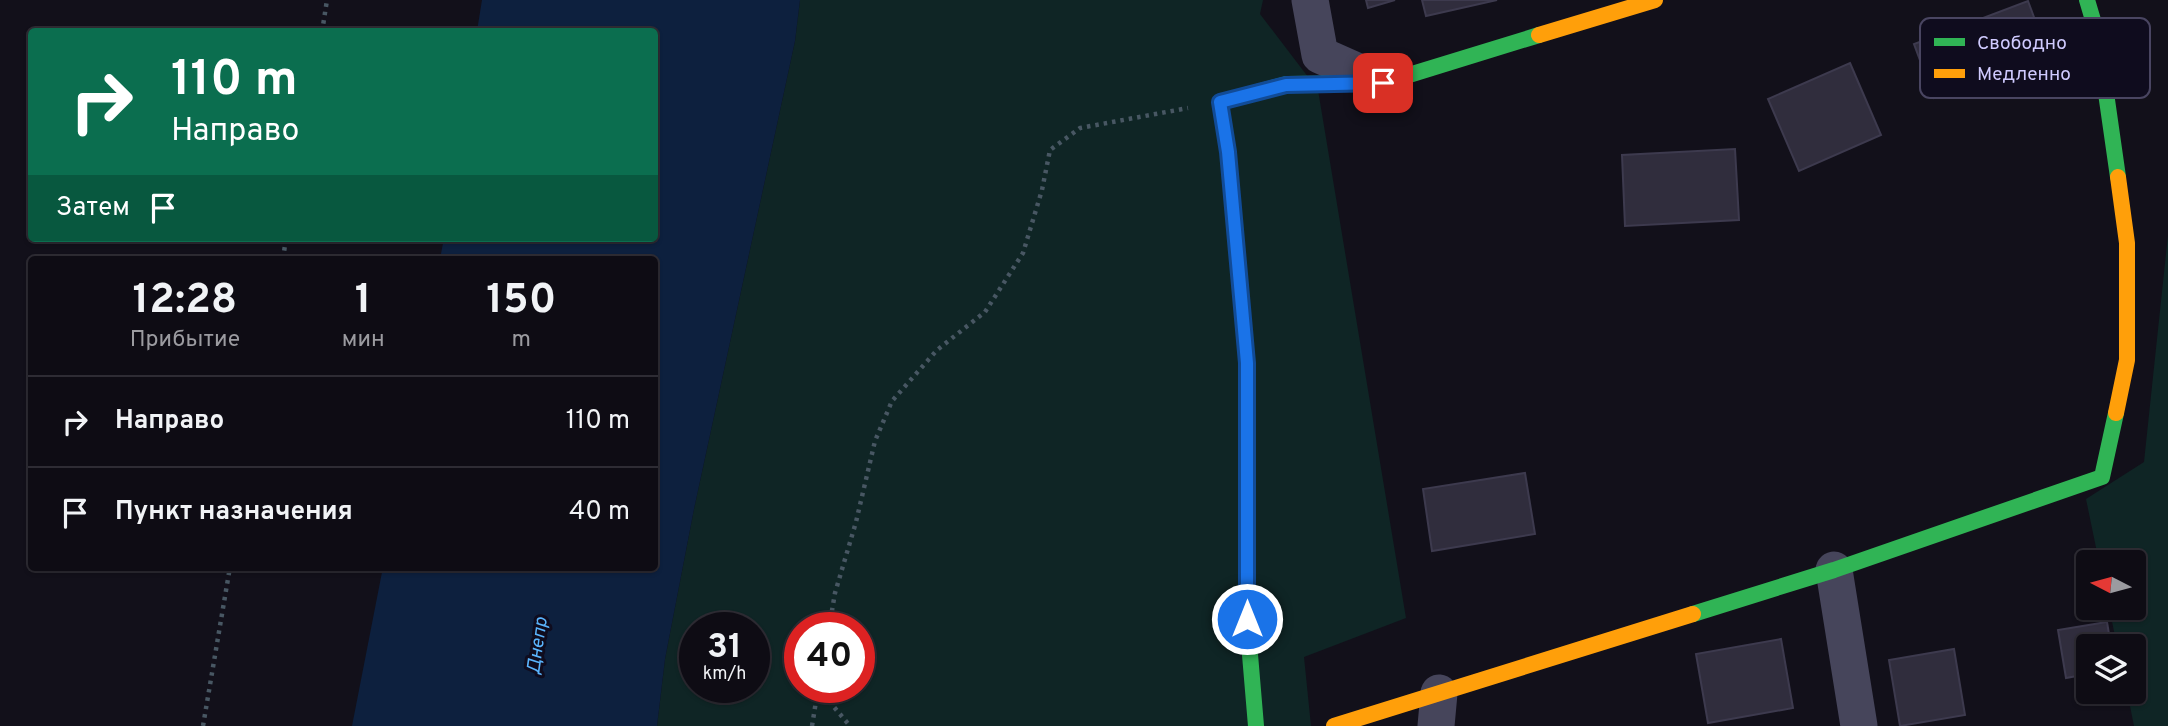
<!DOCTYPE html>
<html lang="ru">
<meta charset="utf-8">
<style>
:root{--surface:#0e0c14;--page:#17151d;--text:#f1f3f6;--muted:#9b9ba0;--line:#2e2c34}
body{margin:0;font-family:Overpass,sans-serif;background:var(--page);color:var(--text);height:100vh;display:flex;flex-direction:column;font-size:26px;white-space:nowrap}
*{box-sizing:border-box;margin:0}
p{font-size:23px;color:var(--muted)}
.icon{flex:none;width:38px;height:38px;fill:none;stroke:currentColor;stroke-width:2;stroke-linecap:round;stroke-linejoin:round}
.map{position:relative;flex:1;overflow:hidden}
.panel{position:absolute;left:28px;top:256px;width:630px;height:315px;display:flex;flex-direction:column;background:var(--surface);border-radius:7px;box-shadow:0 2px 5px #0004,0 0 0 2px var(--line)}
.panel>*{flex:none}
.top-card{position:absolute;left:28px;top:28px;width:630px;height:214px;border-radius:7px;box-shadow:0 2px 5px #0004,0 0 0 2px var(--line);background:#0b6e4f;color:#fff;overflow:hidden}
.needle{width:46px;rotate:276deg}
.buttons{position:absolute;left:2076px;top:550px;display:grid;gap:14px}
.buttons a{display:grid;place-items:center;width:70px;height:70px;border-radius:7px;background:var(--surface);box-shadow:0 2px 5px #0004,0 0 0 2px var(--line);font-size:35px}
.speed{position:absolute;left:679px;top:612px;display:flex;gap:14px;font-size:35px;font-weight:700;text-align:center}
.speed>*{display:grid;place-content:center;width:91px;height:91px;border-radius:50%;background:var(--surface);box-shadow:0 2px 5px #0004,0 0 0 2px var(--line);line-height:1}
.speed small{font-size:18px;font-weight:400}
.speed .limit{border:10px solid #d22;background:#fff;color:#111}
.pin{position:absolute;display:grid;place-items:center;width:60px;height:60px;color:#fff;margin:-30px;border-radius:14px;box-shadow:0 4px 10px #0006}
.me{position:absolute;width:77px;margin:-38px;rotate:0deg;stroke-linejoin:round;filter:drop-shadow(0 0 5px #0008)}
.turn{display:flex;align-items:center;gap:24px;height:147px;padding:0 28px;font-size:32px}
.turn .icon{width:91px;height:91px;stroke-width:2.5}
.turn b{display:block;font-size:49px;line-height:60px}
.then{display:flex;align-items:center;height:66px;padding:0 28px;background:#0003;gap:14px;font-size:26px}
.eta{display:flex;justify-content:space-evenly;align-items:center;height:119px;text-align:center}
.eta b{font-size:42px;font-weight:700;line-height:49px}
ul{padding:0;list-style:none}
li{display:flex;align-items:center;gap:21px;height:91px;padding:0 28px;border-top:2px solid var(--line)}
li div{flex:1}
li b{display:block;font-size:26px}
li em{font-style:normal}
.map>svg:first-child{display:block}
.green{fill:#0f2525;fill-rule:evenodd}
.water{fill:#0d203e}
.building{fill:#302d3d;stroke:#3d3a4e;stroke-width:2}
.lines{fill:none;stroke-linecap:round;stroke-linejoin:round}
.path{stroke:#485763;stroke-width:4.5;stroke-dasharray:3.5 5;stroke-linecap:butt}
.street{stroke:#46455b;stroke-width:37}
.fast{stroke:#30b455;stroke-width:16}
.slow{stroke:#ff9f0a;stroke-width:16}
.route-casing{stroke:#114b97;stroke-width:18}
.route{stroke:#1a73e8;stroke-width:12}
.labels{text-anchor:middle;dominant-baseline:central;stroke-width:6;stroke-linejoin:round;paint-order:stroke}
.water-label{font-size:19px;font-style:italic;fill:#5ab4fd;stroke:#0f0c1e}
.key{fill:#0f0c1e;stroke:#494561;stroke-width:2}
.key-label{font-size:19px;fill:#cfcafe}
</style>
<div class="map">
<svg width="2168" height="726" viewBox="0 0 2168 726">
<rect width="100%" height="100%" fill="#12101a"/>
<path class="green" d="M800,0H1263L1260,14L1318,90L1406,618L1304,657L1311,726H657L665,659L694,509L795,41ZM695,628H754V688H695ZM800,628H859V688H800Z
M2168,235V726H2134L2127,691H2133V646H2117L2109,607H2133V562H2099L2086,499L2144,462Z"/>
<path class="water" d="M482,0H800L795,41L694,509L665,659L657,726H352L383,567H654V259H440L444,238H654V32L477,31Z"/>
<path class="building" d="M1366,0H1395L1368,8Z
M1422,0H1497L1426,16Z
M2028,1L2048,55L1934,98L1914,44Z
M1850,63L1881,135L1799,171L1768,99Z
M1735,149L1739,220L1625,226L1622,155Z
M1525,473L1535,534L1432,551L1423,489Z
M2107,622L2111,646H2088V674L2066,678L2058,630Z
M1781,639L1793,708L1708,723L1696,654Z
M1954,649L1965,715L1900,726L1889,660Z"/>
<g class="lines">
<path class="path" d="M322,32L327,0
M283,259L286,238
M829,628L835,593L856,522L875,441L892,401L937,350L985,312L1023,253L1042,190L1050,150L1080,128L1188,108
M818,688L850,726
M203,726L230,567
M812,726L818,689"/>
<path class="street" d="M1310,0L1320,55L1383,83
M1834,570L1859,726
M1436,726L1439,693"/>
<path class="fast" d="M2087,0L2098,37L2118,177
M1693,614L1834,570L2102,477L2116,413
M1256,726L1247,619V363L1228,152L1220,102L1287,84L1383,83L1539,35"/>
<path class="slow" d="M1539,35L1655,0
M2116,413L2127,360V243L2118,177
M1334,726L1693,614"/>
</g>
<g class="lines">
<g class="route-casing">
<path id="route" d="M1247,619V363L1228,152L1220,102L1286,85L1383,83"/>
</g>
<use href="#route" class="route"/>
</g>
<g class="labels">
<g class="water-label">
<text transform="translate(538 646) rotate(-82)">Днепр</text>
</g>
</g>
<rect x="1920" y="18" width="230" height="80" rx="10" class="key"/>
<rect x="1934" y="38" width="31" height="8" fill="#30b455"/>
<rect x="1934" y="69" width="31" height="9" fill="#ff9f0a"/>
<g class="key-label">
<text x="1977" y="49">Свободно</text>
<text x="1977" y="80">Медленно</text>
</g>
</svg>
<div class="buttons">
<a><svg class="needle" viewBox="-14 -14 28 28"><path d="M0-13l5 13h-10z" fill="#e53935"/><path d="M0 13l5-13h-10z" fill="#9b9ba0"/></svg></a>
<a><svg class="icon" aria-label="layers" viewBox="0 0 24 24"><path d="M12 4l9 5-9 5-9-5zM3 14l9 5 9-5"/></svg></a>
</div>
<div class="speed"><div>31<small>km/h</small></div><div class="limit">40</div></div>
<div class="pin" style="left:1383px;top:83px;background:#d93025"><svg class="icon" aria-label="arrive" viewBox="0 0 24 24"><path d="M6 21V4h12l-3 4 3 4H6"/></svg></div>
<svg class="me" style="left:1247px;top:619px" viewBox="-20 -20 40 40"><circle r="17" fill="#1a73e8" stroke="#fff" stroke-width="3"/><path d="M0-11L8 9 0 5-8 9z" fill="#fff"/></svg>
<div class="top-card">
<div class="turn"><svg class="icon" aria-label="right" viewBox="0 0 24 24"><path d="M7 20v-9h11M14 6l5 5-5 5"/></svg><div><b>110 m</b>Направо</div></div>
<div class="then">Затем<svg class="icon" aria-label="arrive" viewBox="0 0 24 24"><path d="M6 21V4h12l-3 4 3 4H6"/></svg></div>
</div>
<section class="panel">
<div class="eta">
<div><b>12:28</b><p>Прибытие</p></div>
<div><b>1</b><p>мин</p></div>
<div><b>150</b><p>m</p></div>
</div>
<ul>
<li><svg class="icon" aria-label="right" viewBox="0 0 24 24"><path d="M7 20v-9h11M14 6l5 5-5 5"/></svg><div><b>Направо</b></div><em>110 m</em></li>
<li><svg class="icon" aria-label="arrive" viewBox="0 0 24 24"><path d="M6 21V4h12l-3 4 3 4H6"/></svg><div><b>Пункт назначения</b></div><em>40 m</em></li>
</ul>
</section>
</div>
